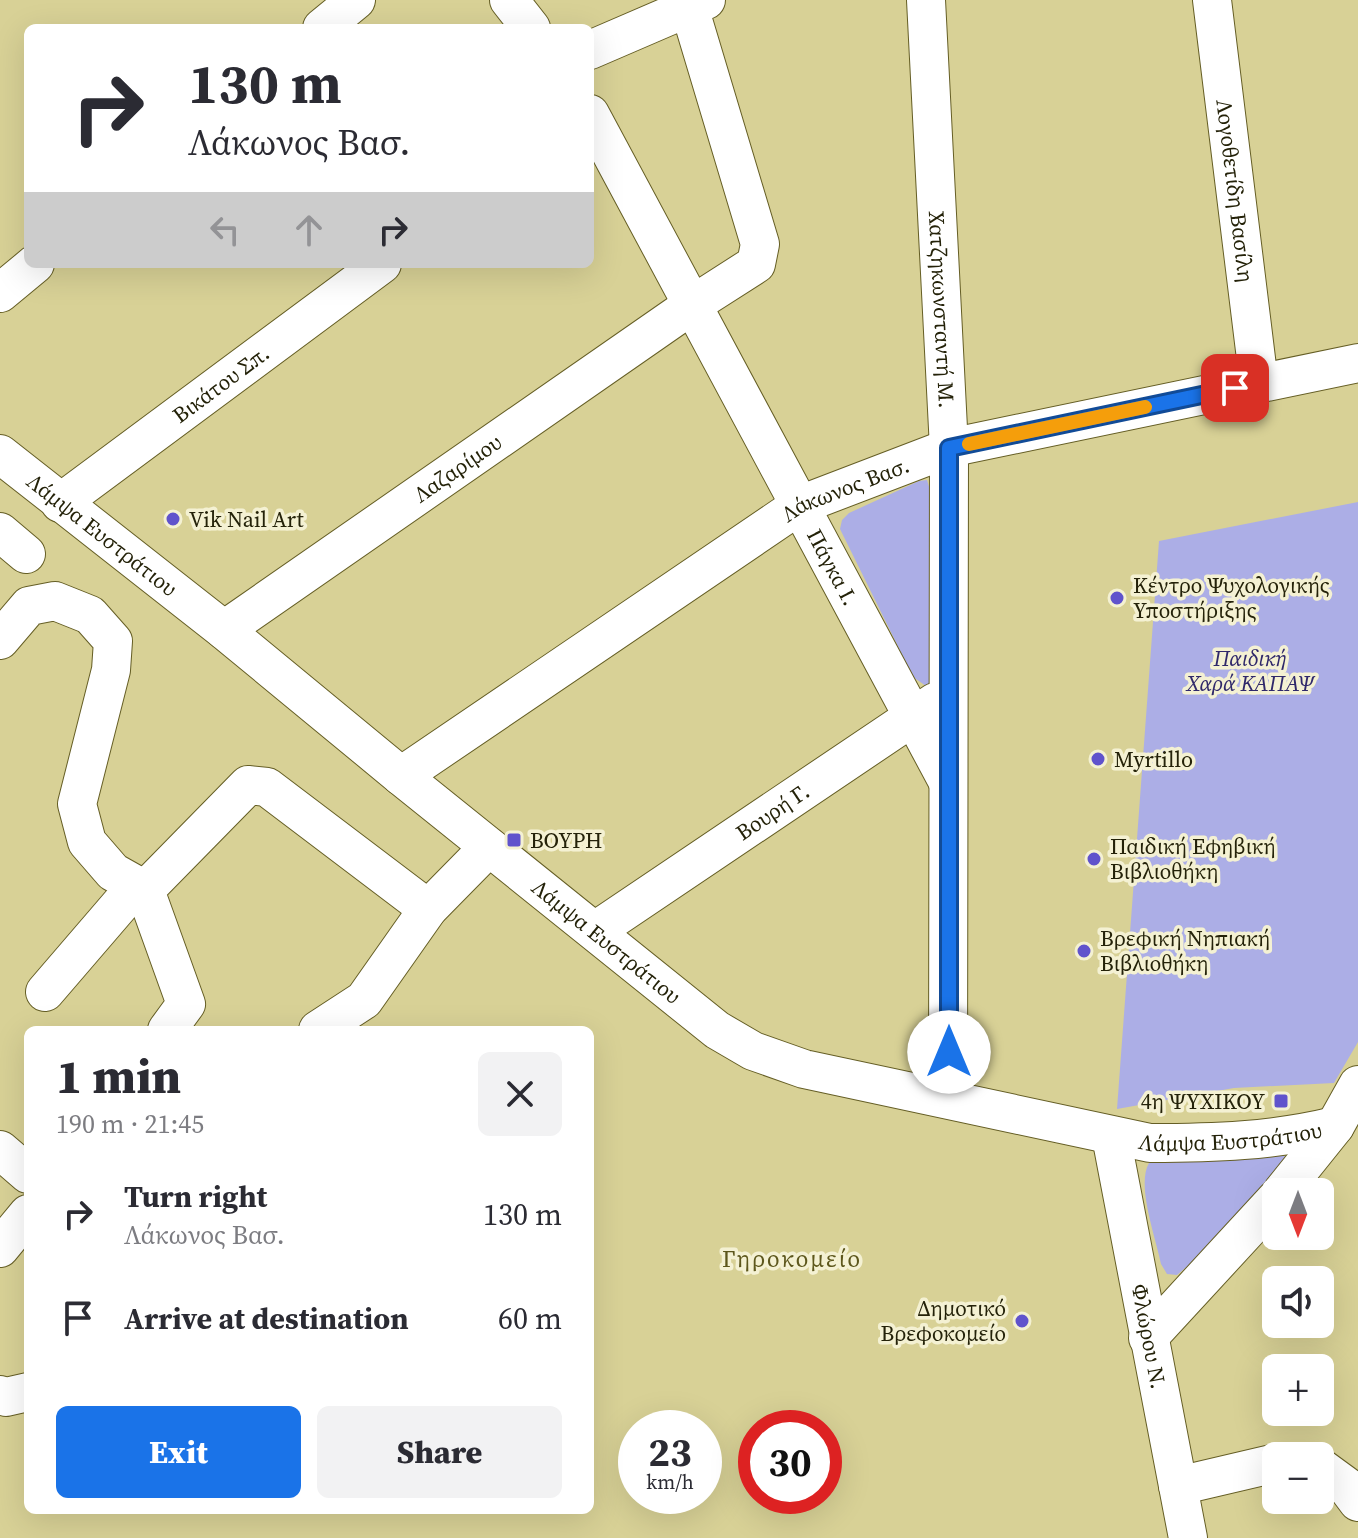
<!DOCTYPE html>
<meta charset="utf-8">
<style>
:root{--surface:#fff;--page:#f2f2f3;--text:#2b2b33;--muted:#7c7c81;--accent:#1a73e8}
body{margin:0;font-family:"Source Serif 4",serif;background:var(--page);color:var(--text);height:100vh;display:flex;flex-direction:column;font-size:30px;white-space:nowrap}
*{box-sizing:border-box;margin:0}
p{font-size:26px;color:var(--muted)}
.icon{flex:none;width:44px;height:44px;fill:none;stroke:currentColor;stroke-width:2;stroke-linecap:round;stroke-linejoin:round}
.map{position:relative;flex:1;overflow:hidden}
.details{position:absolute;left:24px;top:1026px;width:570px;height:488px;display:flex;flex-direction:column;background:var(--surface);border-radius:12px;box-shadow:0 8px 32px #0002}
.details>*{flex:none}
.guide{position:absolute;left:24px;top:24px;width:570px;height:244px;border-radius:12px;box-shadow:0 8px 32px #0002;background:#fff;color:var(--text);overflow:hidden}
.needle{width:52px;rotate:180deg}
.tools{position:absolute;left:1262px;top:1178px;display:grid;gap:16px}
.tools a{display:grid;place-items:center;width:72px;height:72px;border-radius:12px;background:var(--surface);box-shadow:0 8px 32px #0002;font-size:40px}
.speed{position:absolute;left:618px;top:1410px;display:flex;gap:16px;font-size:40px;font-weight:700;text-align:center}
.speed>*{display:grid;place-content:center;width:104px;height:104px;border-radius:50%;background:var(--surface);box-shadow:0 8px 32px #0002;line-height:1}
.speed small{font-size:20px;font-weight:400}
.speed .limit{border:12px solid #d22;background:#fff;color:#111}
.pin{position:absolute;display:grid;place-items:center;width:68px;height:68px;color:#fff;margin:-34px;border-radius:16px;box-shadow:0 4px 12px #0006}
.me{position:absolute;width:88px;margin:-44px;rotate:0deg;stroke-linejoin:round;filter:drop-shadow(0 0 6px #0008)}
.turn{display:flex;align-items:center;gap:28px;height:168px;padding:0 32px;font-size:36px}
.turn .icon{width:104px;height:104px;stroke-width:2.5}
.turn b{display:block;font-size:56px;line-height:68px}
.lanes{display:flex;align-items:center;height:76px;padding:0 32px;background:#0003;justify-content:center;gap:40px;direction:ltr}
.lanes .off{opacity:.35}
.round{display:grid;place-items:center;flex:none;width:84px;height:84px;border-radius:12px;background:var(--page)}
.head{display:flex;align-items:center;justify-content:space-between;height:136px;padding:0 32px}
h1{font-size:48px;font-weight:800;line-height:60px}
.cta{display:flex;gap:16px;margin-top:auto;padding:16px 32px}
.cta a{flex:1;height:92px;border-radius:12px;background:var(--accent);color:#fff;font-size:32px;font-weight:800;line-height:92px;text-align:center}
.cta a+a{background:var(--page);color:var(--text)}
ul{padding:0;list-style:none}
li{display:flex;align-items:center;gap:24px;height:104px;padding:0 32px}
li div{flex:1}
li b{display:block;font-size:30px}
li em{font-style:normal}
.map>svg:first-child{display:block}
.green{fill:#acaee6}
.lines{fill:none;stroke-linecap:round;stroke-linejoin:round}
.minor-casing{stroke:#655e25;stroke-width:40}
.minor{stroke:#fff;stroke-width:38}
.route-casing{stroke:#114b97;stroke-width:20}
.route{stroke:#1a73e8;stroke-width:14}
.slow{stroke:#f59e0b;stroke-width:14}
.poi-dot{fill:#6053cc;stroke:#f4f1d3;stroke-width:3}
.labels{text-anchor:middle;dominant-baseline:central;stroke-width:7;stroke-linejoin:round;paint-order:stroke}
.street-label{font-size:22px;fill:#242209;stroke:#f4f1d3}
.poi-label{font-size:22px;fill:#242209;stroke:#f4f1d3;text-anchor:start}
.park-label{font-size:22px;font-style:italic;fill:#2f286a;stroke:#f4f1d3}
.neighbourhood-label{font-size:24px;letter-spacing:2px;fill:#5d571c;stroke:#f4f1d3}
</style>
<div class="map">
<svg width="1358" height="1538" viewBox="0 0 1358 1538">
<rect width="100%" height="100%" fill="#d8d196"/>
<path class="green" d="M927,480L930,490L934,685L926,686L913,677L840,529L842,520L849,513L919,481Z
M1358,502V1042L1334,1083L1234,1088L1117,1109L1159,541Z
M1277,1151L1286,1157L1285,1170L1240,1222L1177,1275L1167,1274L1161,1264C1156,1238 1136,1185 1149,1163L1164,1157Z"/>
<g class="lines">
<g class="minor-casing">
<g id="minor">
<path d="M509,0L531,28"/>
<path id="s1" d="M926,0L949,448L948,1098"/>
<path id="s2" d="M1212,0L1259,383"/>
<path d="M322,28L356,0"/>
<path d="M590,50L706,0"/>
<path id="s3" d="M590,114L948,782"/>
<path d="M0,293L35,264"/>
<path id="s4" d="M0,454L224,630L401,776L717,1030L753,1051L804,1069L1150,1143C1213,1143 1274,1141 1335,1126"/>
<path id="s5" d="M60,503L382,264"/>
<path d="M0,532L26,554"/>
<path id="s6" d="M224,630L692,305L756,264L760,244L689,7"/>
<path d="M0,640L29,606L55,601L90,615L113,641L111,670L77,804L87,842L113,872L145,890L248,785L267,787L428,909"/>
<path id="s7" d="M401,776L800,505L949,448L1358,363"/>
<path d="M145,890L186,1004L167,1030"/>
<path id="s8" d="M595,931L935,702"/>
<path d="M45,992L137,885"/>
<path d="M318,1030L364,1000L428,909L489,847"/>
<path id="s9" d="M1111,1136L1188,1538"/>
<path d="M0,1150L28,1174"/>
<path d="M1282,1192L1335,1126L1358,1085"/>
<path d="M0,1248L28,1214"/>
<path d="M1148,1338L1276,1199"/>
<path d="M0,1395L6,1397L28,1392"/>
<path d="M1320,1467L1346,1486L1358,1502"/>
<path d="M1178,1486L1276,1463"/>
</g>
</g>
<use href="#minor" class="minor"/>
</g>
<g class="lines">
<g class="route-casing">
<path id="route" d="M949,1052V448L1235,388"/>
</g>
<use href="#route" class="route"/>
<path class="slow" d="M969,444L1145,407"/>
</g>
<g class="poi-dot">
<circle cx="173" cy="519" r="8"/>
<circle cx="1117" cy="598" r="8"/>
<circle cx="1098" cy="759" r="8"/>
<rect x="506" y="832" width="16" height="16" rx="4"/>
<circle cx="1094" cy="859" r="8"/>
<circle cx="1084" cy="951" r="8"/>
<rect x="1273" y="1093" width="16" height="16" rx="4"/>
<circle cx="1022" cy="1321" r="8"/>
</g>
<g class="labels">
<g class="street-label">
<text stroke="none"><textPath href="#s2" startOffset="192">Λογοθετίδη Βασίλη</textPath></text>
<text stroke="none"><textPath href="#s1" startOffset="310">Χατζηκωνσταντή Μ.</textPath></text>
<text stroke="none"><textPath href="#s5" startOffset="200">Βικάτου Σπ.</textPath></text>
<text stroke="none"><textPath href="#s6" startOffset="284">Λαζαρίμου</textPath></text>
<text stroke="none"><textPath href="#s7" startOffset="530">Λάκωνος Βασ.</textPath></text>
<text stroke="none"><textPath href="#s4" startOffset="130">Λάμψα Ευστράτιου</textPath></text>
<text stroke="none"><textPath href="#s3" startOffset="514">Πάγκα Ι.</textPath></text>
<text stroke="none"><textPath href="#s8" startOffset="214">Βουρή Γ.</textPath></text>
<text stroke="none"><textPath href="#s4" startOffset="778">Λάμψα Ευστράτιου</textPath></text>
<text stroke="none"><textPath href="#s4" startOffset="1450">Λάμψα Ευστράτιου</textPath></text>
<text stroke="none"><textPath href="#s9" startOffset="204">Φλώρου Ν.</textPath></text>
</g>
<g class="poi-label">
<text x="189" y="519">Vik Nail Art</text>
<text x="1133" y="585">Κέντρο Ψυχολογικής<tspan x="1133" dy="25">Υποστήριξης</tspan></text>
<text x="1114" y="759">Myrtillo</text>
<text x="530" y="840">ΒΟΥΡΗ</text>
<text x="1110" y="846">Παιδική Εφηβική<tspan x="1110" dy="25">Βιβλιοθήκη</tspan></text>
<text x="1100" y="938">Βρεφική Νηπιακή<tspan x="1100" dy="25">Βιβλιοθήκη</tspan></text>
<text x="1265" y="1101" text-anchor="end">4η ΨΥΧΙΚΟΥ</text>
<text x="1006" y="1308" text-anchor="end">Δημοτικό<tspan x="1006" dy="25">Βρεφοκομείο</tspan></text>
</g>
<g class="park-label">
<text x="1250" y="658">Παιδική<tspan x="1250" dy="25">Χαρά ΚΑΠΑΨ</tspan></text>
</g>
<g class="neighbourhood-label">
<text x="792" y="1258">Γηροκομείο</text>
</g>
</g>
</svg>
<div class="tools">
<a><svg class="needle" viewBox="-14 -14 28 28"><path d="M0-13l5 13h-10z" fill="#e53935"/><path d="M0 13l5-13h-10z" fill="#7c7c81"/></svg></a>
<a><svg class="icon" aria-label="sound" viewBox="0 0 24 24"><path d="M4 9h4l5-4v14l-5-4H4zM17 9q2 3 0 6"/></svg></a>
<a>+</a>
<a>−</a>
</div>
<div class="speed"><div>23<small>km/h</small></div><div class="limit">30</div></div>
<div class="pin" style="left:1235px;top:388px;background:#d93025"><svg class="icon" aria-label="arrive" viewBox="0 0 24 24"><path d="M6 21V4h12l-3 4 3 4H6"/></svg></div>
<svg class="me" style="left:949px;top:1052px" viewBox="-20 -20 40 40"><circle r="19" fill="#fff"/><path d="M0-13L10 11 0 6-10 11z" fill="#1a73e8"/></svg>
<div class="guide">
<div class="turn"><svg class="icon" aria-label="right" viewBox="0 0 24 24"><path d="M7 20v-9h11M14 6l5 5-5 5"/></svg><div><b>130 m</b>Λάκωνος Βασ.</div></div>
<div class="lanes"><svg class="icon off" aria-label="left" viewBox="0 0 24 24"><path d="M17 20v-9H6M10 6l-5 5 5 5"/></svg><svg class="icon off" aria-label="ahead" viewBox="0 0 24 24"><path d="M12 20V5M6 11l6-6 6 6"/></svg><svg class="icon" aria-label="right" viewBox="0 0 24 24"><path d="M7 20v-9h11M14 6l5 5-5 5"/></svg></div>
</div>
<section class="details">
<div class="head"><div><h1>1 min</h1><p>190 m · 21:45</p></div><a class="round"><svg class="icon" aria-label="close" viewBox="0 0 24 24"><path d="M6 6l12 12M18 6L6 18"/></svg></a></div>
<ul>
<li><svg class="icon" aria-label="right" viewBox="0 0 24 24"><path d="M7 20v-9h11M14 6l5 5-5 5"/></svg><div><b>Turn right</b><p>Λάκωνος Βασ.</p></div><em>130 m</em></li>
<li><svg class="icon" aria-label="arrive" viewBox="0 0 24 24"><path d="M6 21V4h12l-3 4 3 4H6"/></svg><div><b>Arrive at destination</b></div><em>60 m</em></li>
</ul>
<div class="cta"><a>Exit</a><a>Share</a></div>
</section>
</div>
